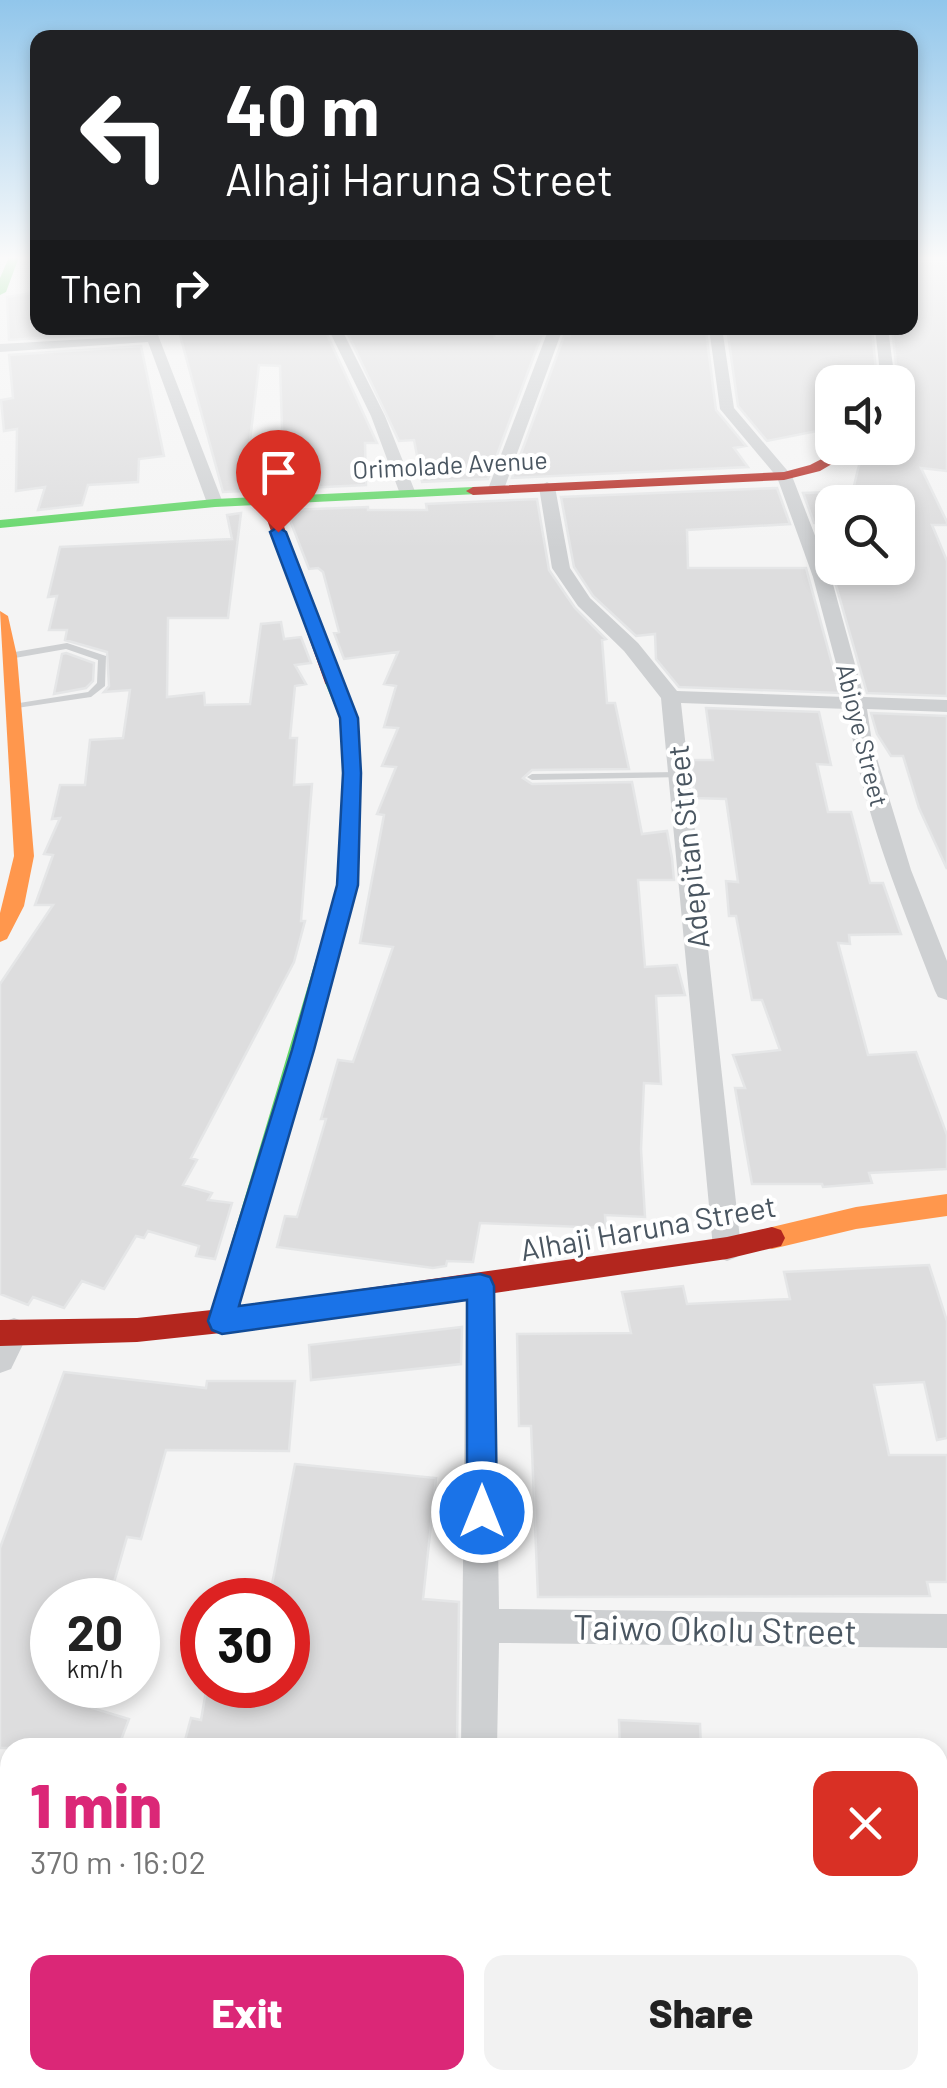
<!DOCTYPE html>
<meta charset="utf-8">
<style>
:root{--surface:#fff;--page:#f2f2f2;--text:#222;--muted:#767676;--accent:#db2777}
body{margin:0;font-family:Barlow,sans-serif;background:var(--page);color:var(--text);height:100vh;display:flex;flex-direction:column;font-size:38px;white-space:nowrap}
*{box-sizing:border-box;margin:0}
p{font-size:32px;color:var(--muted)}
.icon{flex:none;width:55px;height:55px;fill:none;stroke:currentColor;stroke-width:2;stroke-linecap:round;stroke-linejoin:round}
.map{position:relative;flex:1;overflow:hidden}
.side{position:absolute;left:0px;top:1738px;width:948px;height:352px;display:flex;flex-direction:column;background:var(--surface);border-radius:30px 30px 0 0;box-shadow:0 5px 15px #0003}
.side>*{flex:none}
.banner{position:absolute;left:30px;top:30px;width:888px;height:305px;border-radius:20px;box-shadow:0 5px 15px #0003;background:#202124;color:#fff;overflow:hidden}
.controls{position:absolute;left:815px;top:365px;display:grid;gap:20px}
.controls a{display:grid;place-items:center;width:100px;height:100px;border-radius:20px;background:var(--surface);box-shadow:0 5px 15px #0003;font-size:50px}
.speed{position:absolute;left:30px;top:1578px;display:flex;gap:20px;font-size:50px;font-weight:700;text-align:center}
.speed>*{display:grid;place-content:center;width:130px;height:130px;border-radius:50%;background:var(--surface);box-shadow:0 5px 15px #0003;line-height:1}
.speed small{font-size:25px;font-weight:400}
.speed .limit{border:15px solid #d22;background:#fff;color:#111}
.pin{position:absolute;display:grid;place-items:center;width:85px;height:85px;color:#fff;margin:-102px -42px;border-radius:50% 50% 50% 0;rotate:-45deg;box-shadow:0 0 10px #0007}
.pin .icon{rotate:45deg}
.me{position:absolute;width:110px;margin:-55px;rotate:0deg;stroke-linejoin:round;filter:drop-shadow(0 0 8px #0008)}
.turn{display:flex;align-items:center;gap:35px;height:210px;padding:0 30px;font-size:45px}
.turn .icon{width:130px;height:130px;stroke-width:2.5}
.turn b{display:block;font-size:70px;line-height:85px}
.then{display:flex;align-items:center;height:95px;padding:0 30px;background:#0003;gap:20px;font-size:38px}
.round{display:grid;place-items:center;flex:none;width:105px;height:105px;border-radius:20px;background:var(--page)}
.head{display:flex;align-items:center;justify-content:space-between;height:170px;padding:0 30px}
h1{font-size:60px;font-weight:800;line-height:75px;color:var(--accent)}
.primary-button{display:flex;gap:20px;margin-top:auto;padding:20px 30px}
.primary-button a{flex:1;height:115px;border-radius:20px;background:var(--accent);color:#fff;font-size:40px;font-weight:800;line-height:115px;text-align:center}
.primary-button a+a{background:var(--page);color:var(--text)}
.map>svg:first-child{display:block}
.building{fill:#ddddde;stroke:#e5e6e7;stroke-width:2.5}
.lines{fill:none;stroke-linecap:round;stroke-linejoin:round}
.lane{fill:#ced0d2;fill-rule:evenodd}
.street{fill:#ced0d2;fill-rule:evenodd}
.fast{fill:#63d668;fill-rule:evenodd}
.slow{fill:#ff974d;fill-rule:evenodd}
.jam{fill:#b3261e;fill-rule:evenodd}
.route{fill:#1a73e8;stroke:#114b97;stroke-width:2.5}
.labels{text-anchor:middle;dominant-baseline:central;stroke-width:8;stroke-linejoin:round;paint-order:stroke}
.far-street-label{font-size:25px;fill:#4a5661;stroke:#fff}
.street-label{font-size:30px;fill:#4a5661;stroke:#fff}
.near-street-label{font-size:35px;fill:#4a5661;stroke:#fff}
</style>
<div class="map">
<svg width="947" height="2088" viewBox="0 0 947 2088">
<rect width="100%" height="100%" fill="#f4f4f4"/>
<path class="building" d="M910,260H947V471L921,468L947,522V525H932L947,561V696L867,693L831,568H898V502H850L862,453L867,449L898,453L912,382H898L892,328H910Z
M38,292V328H137L138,332L9,340L7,297Z
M178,328H324L377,443H365L366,485L284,489L280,366L259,365L244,491L223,492Z
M345,328H482L491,329L495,338L541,337L488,479L422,482L414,440L399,441Z
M570,328L706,331L716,410L746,446L734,448L748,467L512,478L564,336H570Z
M727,328H797L843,333L842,328H872L877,382H832V428L767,441L738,406Z
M141,346L164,456L139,459L138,482L88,485L82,505L38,510L45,487L16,491L17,429L4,431L1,400L13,398L9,355Z
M777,488L790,524L687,530L688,568H806L840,693L679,687L656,659L655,634L636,636L593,596L574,567L561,497Z
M832,492V522L814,523L803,493Z
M537,499L549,570L575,608L606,639L602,640L607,703H615L629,769L532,770L523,778L532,784L632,782L642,834L667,831L672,858L674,880H638L645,967L677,965L685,995L656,996L661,1084L644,1083L641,1149L645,1217L605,1215L606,1228L480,1223L473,1262L447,1261L446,1266L433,1268L277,1247L285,1216L297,1217L326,1119H321L338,1060L353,1062L393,947L360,943L384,815L377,814L396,767L382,766L398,728L384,727L396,686L384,684L398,652L344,659L334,633L339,632L323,572L318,568L309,569L286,510L368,507V510H427L426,504Z
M241,513L228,618H168L167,697L204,693L205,705L250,704L261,624L281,622L284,639L301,637L311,663L295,665L306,684L295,686L290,738H297L294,785L312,784L301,921H305L294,962L191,1158L197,1160L183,1185L212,1193L208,1200L232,1203L215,1259L196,1256L199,1246L148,1231L144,1238L136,1236L104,1289L82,1281L64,1308L33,1297L28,1305L0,1294V984L53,905H35L53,855L44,854L60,818L52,819L60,785H85L90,740L123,738L130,690L104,692L109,686L107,652L65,640L67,630H49L57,596L48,597L60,547L232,539L227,515Z
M66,653L94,663L93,681L86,688L54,694L62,654Z
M706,708L819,712L831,765L817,764L828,812H851L870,883H883L901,934L849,935L850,944L838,943L868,1055L916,1052L947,1135V1169L869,1173L872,1183L823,1187L822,1184H752L735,1088H745L733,1055L780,1050L762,1000H752L736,916H729L726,881L738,882L726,799L695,798L691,760H713Z
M871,713L947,716V869L919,808L903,756H891L877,734Z
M929,1265L947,1321V1438L937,1440L924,1382L874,1385L889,1455H947V1582H927L930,1596L538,1597L531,1426H519L517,1334L631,1333L622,1292L683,1286L687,1304L790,1299L784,1272Z
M462,1327L461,1364L311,1380L309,1345Z
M64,1372L206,1388L207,1381H295L289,1451L166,1450L141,1539L127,1537L109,1600H52V1685H101L92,1708L129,1719L118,1748H0V1548Z
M295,1464L436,1478L423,1599L459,1602L457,1748H183L191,1718L201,1720L207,1685H288V1600H269Z
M619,1720L700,1724L701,1748H620Z"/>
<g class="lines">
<path class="lane" d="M67,643L106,656L105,686L91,697L10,709V705L13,704L88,692L97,683L98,660L66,649L9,659L4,656L9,653Z
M679,772L683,773V777L532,780L527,777L532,774Z"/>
<path class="street" d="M328,328H341L385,416L416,494L414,497L400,494L371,416Z
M549,328H563L504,489L490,492L488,489Z
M709,328H722L734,408L792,476L831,577L864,697L947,700V712L867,709L872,742L911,870L947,961V1000L938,997L935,991C900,900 860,806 848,709L681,703L741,1248L737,1257L727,1261L717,1257L713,1248L661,698L624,651L578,606L552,568L539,487L547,482L555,487L570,568L590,598L638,643L677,691L845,697L813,577L777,477L720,409Z
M875,328H888L895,382H881Z
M158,335L223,503L221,506L207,503L148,342L0,352V344Z
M480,1273L490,1277L494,1286L499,1609L947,1614V1648L499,1643L497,1748H461L466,1286L470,1277Z
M14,1318L25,1322L29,1332L11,1369L0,1373V1329L3,1322Z
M409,2080H451L449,2088H407Z"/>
<path class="fast" d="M9,257H19L6,292L0,295V278Z
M473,487L478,488V494L215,507L0,528V520L215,499Z
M334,678L343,683L358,718L361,773L358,885L234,1321L230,1330L221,1333L212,1330L208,1321L338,885L343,773L340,718L325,683Z"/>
<path class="slow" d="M0,611L8,616L17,656L34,856L24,906L7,939L0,942V913L14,856Z
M947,1194V1216L856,1229L772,1249L763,1246L759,1238L763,1230L772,1227L856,1207Z"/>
<path class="jam" d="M843,448H859L820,471L784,480L473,495L466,491L473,487L784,472L810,465Z
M267,496L274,500L343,683L340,687H328L325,683L260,500Z
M772,1227L781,1230L785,1238L781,1246L727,1259L221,1333L137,1342L0,1346V1320L137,1318L221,1309L727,1237Z"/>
</g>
<linearGradient id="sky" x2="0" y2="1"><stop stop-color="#91c6eb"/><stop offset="0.47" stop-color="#fafafa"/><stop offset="1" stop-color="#fafafa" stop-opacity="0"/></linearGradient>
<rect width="947" height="549" fill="url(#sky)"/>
<path class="route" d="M278,527L286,532L358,718L361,773L358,885L314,1050L239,1306L480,1274L490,1277L494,1286L497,1512L492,1523L482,1527L471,1523L467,1512V1300L222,1334L212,1330L208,1321L292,1050L337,885L343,773L340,718L270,532Z"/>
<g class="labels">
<g class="far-street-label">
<text transform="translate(450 464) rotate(-3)">Orimolade Avenue</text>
<text transform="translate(863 735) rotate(76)">Abioye Street</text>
</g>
<g class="street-label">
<text transform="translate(687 847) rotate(-96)">Adepitan Street</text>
<text transform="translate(648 1227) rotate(-10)">Alhaji Haruna Street</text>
</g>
<g class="near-street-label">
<text transform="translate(715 1628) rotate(1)">Taiwo Okolu Street</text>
</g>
</g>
</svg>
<div class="controls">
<a><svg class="icon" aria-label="sound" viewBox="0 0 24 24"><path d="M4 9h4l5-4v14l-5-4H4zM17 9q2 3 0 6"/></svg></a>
<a><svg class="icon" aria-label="search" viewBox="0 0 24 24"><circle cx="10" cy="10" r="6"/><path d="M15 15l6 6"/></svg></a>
</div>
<div class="speed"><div>20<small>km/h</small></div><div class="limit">30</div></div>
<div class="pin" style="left:278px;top:532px;background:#d93025"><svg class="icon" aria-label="arrive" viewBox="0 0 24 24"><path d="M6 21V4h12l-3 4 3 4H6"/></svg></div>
<svg class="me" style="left:482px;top:1512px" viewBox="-20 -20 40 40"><circle r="17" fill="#1a73e8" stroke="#fff" stroke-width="3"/><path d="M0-11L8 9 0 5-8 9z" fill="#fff"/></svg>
<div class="banner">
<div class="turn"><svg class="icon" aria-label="left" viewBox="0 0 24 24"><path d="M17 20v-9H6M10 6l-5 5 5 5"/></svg><div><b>40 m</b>Alhaji Haruna Street</div></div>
<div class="then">Then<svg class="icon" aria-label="right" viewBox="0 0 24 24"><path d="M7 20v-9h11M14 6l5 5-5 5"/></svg></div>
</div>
<section class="side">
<div class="head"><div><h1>1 min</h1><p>370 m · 16:02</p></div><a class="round" style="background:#d93025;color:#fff"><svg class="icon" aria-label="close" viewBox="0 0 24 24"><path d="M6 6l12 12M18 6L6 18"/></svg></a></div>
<div class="primary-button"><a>Exit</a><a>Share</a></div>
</section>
</div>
